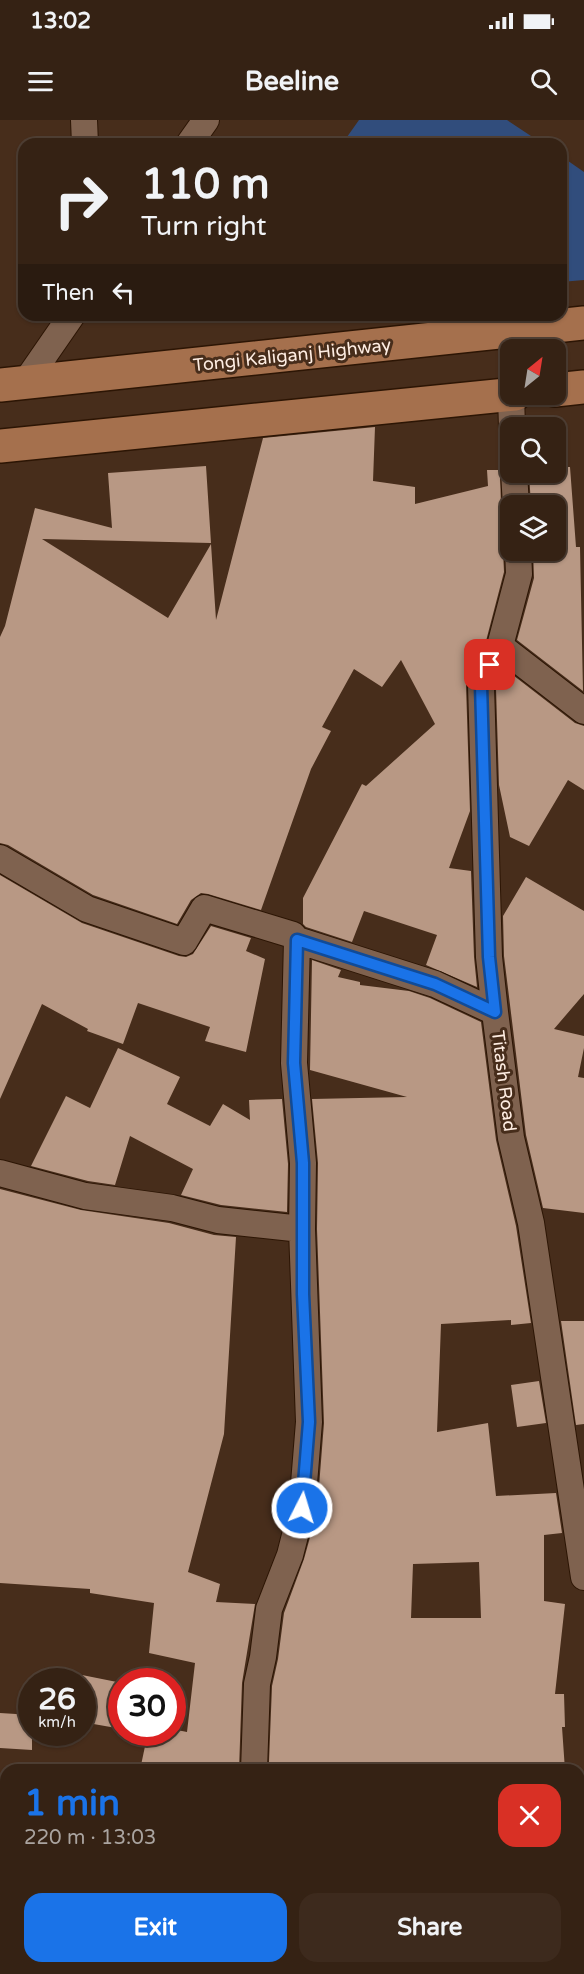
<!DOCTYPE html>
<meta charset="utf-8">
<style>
:root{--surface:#352214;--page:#3d2a1d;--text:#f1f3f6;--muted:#aaa4a0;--line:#4f3f34;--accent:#1a73e8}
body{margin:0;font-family:"Varela Round",sans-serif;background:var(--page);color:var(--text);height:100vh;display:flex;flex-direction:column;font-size:22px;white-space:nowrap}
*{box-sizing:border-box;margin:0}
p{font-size:20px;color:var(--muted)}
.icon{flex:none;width:33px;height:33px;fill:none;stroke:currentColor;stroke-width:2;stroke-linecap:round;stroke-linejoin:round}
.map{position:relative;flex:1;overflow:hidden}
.side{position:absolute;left:0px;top:1644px;width:585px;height:210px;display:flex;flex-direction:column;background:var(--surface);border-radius:18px 18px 0 0;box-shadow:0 2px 4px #0004,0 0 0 2px var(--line)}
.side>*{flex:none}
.hud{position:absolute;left:18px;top:18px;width:549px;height:183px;border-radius:18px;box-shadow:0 2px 4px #0004,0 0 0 2px var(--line);background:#352214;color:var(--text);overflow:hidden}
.needle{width:39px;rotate:30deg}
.fabs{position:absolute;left:500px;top:219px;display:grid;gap:12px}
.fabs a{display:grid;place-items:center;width:66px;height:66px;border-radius:12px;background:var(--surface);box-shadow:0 2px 4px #0004,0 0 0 2px var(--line);font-size:30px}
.speed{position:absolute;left:18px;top:1548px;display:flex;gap:12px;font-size:30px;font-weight:700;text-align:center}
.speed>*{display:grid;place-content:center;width:78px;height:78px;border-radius:50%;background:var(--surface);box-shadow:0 2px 4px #0004,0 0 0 2px var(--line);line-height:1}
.speed small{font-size:15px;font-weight:400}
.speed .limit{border:9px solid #d22;background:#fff;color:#111}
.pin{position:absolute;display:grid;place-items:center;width:51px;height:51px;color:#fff;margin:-26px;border-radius:12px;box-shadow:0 3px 9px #0006}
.me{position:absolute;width:66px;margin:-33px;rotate:5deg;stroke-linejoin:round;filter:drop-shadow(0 0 4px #0008)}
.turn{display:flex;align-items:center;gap:21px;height:126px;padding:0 24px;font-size:27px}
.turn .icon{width:78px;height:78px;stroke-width:2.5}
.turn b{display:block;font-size:42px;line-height:51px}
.then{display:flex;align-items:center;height:57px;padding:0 24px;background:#0003;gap:12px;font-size:22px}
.round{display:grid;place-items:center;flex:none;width:63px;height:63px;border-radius:18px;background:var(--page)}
.headline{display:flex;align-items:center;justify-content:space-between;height:102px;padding:0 24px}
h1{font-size:36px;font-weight:800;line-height:45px;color:var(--accent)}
.primary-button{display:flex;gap:12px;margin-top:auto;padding:12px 24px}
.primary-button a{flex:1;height:69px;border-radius:18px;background:var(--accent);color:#fff;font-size:24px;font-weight:800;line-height:69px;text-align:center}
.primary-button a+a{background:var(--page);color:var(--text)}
.status{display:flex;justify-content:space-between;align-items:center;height:42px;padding:0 30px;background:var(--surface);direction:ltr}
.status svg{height:16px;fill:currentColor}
header{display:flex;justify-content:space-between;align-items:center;height:78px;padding:0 24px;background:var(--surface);font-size:27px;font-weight:800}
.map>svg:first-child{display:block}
.water{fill:#314d7c}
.building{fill:#b89884;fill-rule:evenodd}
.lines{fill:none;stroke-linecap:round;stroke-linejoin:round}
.street-casing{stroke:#2c1504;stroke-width:28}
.primary-casing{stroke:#2c1504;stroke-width:36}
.street{stroke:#7f624f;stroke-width:26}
.primary{stroke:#a5704d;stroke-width:33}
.route-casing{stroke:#114b97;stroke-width:15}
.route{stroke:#1a73e8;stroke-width:10}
.labels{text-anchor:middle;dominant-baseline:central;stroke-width:6;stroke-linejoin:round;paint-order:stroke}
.street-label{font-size:18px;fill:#feede2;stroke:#472d1b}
</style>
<div class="status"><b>13:02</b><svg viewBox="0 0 49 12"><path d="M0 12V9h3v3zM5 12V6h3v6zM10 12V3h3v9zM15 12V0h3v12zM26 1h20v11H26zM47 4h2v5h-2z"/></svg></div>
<header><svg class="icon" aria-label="menu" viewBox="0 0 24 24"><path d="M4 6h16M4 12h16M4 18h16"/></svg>Beeline<svg class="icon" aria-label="search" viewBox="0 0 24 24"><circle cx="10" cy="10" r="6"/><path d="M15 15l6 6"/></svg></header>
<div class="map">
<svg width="584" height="1854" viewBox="0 0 584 1854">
<rect width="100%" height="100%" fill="#472d1b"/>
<path class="water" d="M359,0H507L543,24H342Z
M561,36L584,52V160L561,162Z"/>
<path class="building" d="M375,307L373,361L415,367V384L488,366L487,350H500L501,387L504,395L510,400V417L505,423L503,430L504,452L486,521L466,565L470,691L449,748L471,751L474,837L477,867L426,845L437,815L364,791L352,822L306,807L303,804V778L362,664L366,666L435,604L401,540L382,567L354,549L322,607L331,611L311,649L261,790L208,774L201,773L191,780L177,804L93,775L8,725L0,723V517L5,506L35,388L112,408L108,353L206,346L211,423L42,419L168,498L211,424L216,500L263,318Z
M555,347H570L576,427H580L583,571L517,520L534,458L533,430H555V386H531L529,352H555Z
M505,549L575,603L584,606V670L568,660L529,726L510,717L499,665L496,568Z
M0,755L82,803L179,836L186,837L193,834L211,806L251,818L246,831L265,839L246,932L205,921L210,907L138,883L123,924L87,911L88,909L42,884L0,979Z
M526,757L584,791V874L554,909L584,916V928L578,957L584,958V1093L543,1088L526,1015L504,836L503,796Z
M312,840L341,850L338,857L360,862V865L409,871L430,878L481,902L496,1020L516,1106L531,1203L511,1205V1200L441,1204L437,1312L488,1303L496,1376L556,1373L562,1413L544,1415V1481L565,1484L555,1574H564L565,1607H562L565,1650H334L269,1642L272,1566L278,1539L284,1493L304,1439L317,1392L324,1303L317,1109L318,1043L312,979L407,977L310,950ZM479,1442L481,1498H411L413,1444Z
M118,928L180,957L167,984L210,1006L223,984L250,1000L249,980L282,979L288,1044L287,1092L221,1085L181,1075L193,1049L130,1016L115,1065L88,1061L31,1046L66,976L90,988Z
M0,1069L81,1090L169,1103L214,1115L236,1117L224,1314L188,1452L220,1464L216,1482L255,1484L242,1563L239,1650H140L148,1612H172V1609L187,1612L195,1543L149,1533L154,1483L90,1473V1469L0,1463Z
M561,1201H584V1304L576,1305Z
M539,1261L546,1303L517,1307L511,1265Z
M82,1555L122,1563V1609L82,1602Z
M0,1593L32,1595V1630L0,1628Z"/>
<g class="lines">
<g class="street-casing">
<path id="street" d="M84,0L85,24
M189,24L206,0
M25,263L72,195
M511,275L512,308
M514,352L516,386
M518,430L519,454L500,526L481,565L489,837L495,892L511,1018L531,1103L584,1457
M500,526L584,591
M0,738L87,789L184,822L204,788L293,815L297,820
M0,1053L85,1076L172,1088L218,1100L302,1109
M254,1650L257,1564L263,1537L269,1489L290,1435L302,1388L309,1302L302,1109L303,1043L294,943L297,820L435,864L495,892
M263,1854L264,1848"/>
</g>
<g class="primary-casing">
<path id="primary" d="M0,265L584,203
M555,270L584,267
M0,326L515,274"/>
</g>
<use href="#street" class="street"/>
<use href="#primary" class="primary"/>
</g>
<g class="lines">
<g class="route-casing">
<path id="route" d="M302,1388L309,1302L303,1174V1043L294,943L297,820L435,864L495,892L489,837L481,565L490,545"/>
</g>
<use href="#route" class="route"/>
</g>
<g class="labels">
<g class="street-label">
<text transform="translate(292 235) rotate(-6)">Tongi Kaliganj Highway</text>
<text transform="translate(504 961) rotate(83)">Titash Road</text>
</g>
</g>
</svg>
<div class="fabs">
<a><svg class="needle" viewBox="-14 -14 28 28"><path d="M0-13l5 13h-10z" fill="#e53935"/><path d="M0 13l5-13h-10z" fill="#aaa4a0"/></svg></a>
<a><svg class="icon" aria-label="search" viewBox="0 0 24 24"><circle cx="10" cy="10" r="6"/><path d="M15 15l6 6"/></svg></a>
<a><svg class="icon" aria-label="layers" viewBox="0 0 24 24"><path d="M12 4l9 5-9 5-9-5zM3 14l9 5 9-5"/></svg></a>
</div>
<div class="speed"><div>26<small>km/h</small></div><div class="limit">30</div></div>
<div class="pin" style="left:490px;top:545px;background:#d93025"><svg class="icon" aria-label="arrive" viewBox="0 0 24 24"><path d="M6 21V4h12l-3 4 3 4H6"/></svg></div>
<svg class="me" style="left:302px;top:1388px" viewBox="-20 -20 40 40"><circle r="17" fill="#1a73e8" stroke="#fff" stroke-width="3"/><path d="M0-11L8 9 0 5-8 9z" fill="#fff"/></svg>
<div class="hud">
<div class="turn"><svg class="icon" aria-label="right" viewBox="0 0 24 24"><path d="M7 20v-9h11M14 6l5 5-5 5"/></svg><div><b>110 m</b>Turn right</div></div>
<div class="then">Then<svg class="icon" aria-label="left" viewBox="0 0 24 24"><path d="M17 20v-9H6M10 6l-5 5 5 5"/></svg></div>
</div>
<section class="side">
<div class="headline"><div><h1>1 min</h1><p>220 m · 13:03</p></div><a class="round" style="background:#d93025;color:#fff"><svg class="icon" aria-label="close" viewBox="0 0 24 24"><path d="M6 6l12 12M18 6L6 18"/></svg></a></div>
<div class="primary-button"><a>Exit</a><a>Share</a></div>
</section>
</div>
